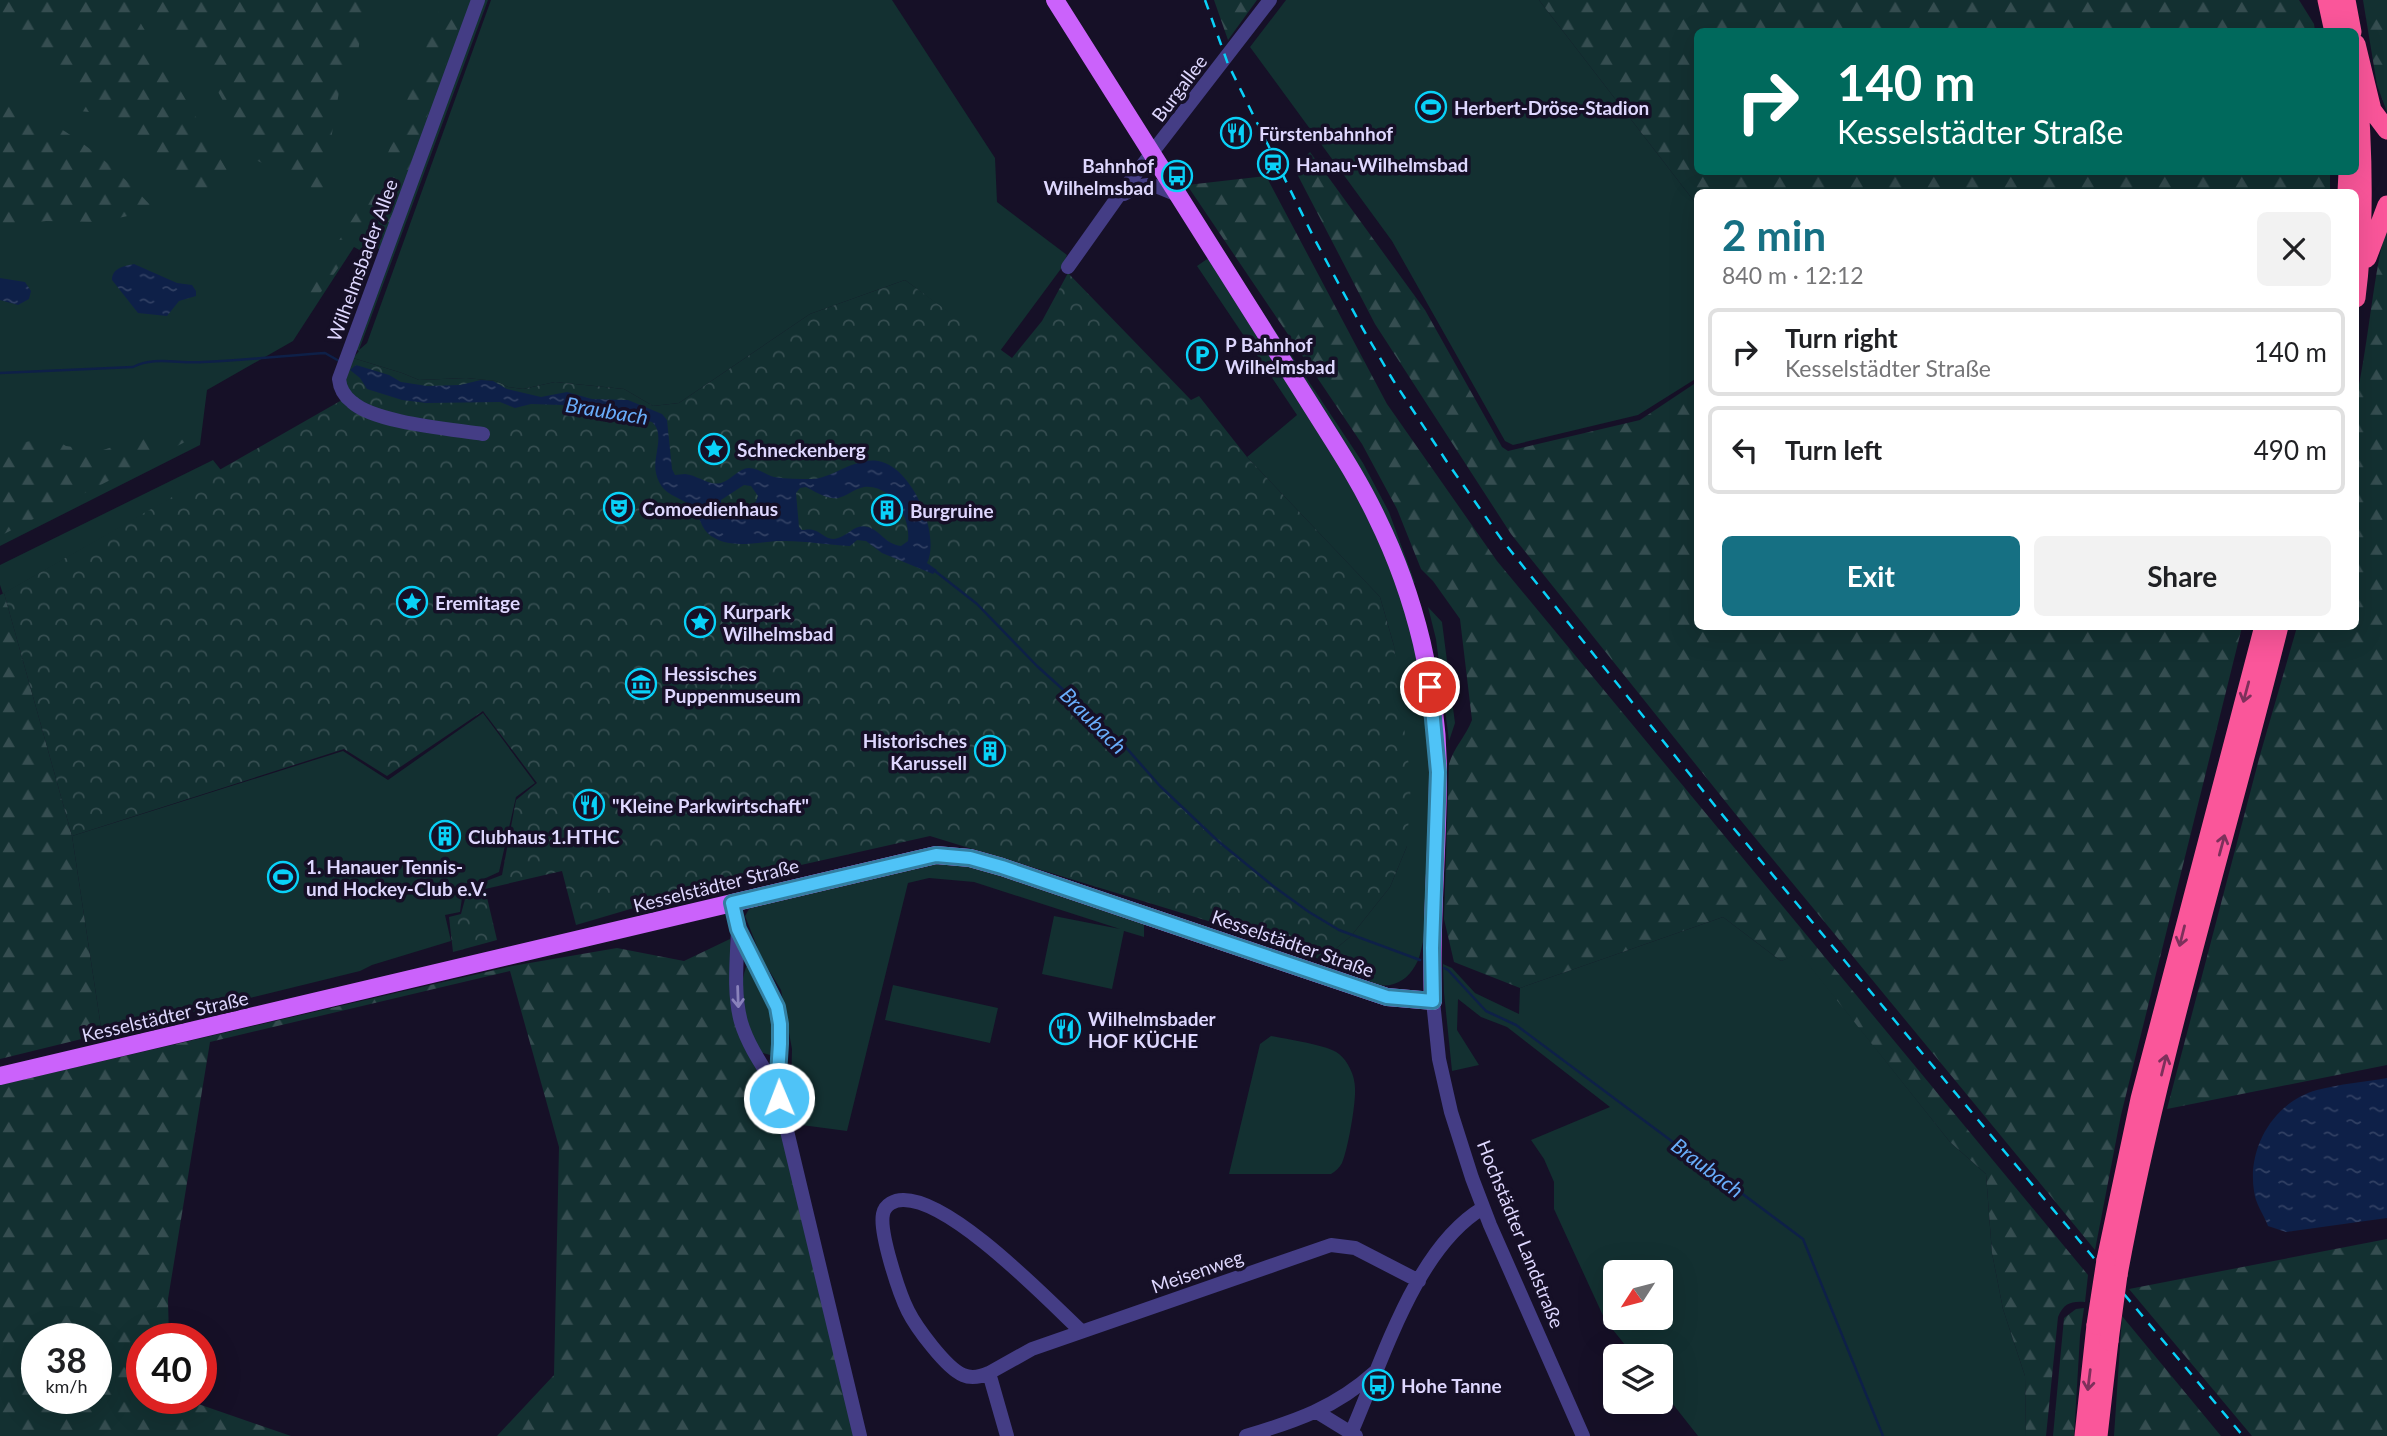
<!DOCTYPE html>
<meta charset="utf-8">
<style>
:root{--surface:#fff;--page:#f2f2f2;--text:#202124;--muted:#757577;--line:#e0e0e0;--accent:#167083}
body{margin:0;font-family:Lato,sans-serif;background:var(--page);color:var(--text);height:100vh;display:flex;flex-direction:column;font-size:26px;white-space:nowrap}
*{box-sizing:border-box;margin:0}
p{font-size:23px;color:var(--muted)}
.icon{flex:none;width:38px;height:38px;fill:none;stroke:currentColor;stroke-width:2;stroke-linecap:round;stroke-linejoin:round}
.map{position:relative;flex:1;overflow:hidden}
.panel{position:absolute;left:1694px;top:189px;width:665px;height:441px;display:flex;flex-direction:column;background:var(--surface);border-radius:10px;box-shadow:0 7px 28px #0002}
.panel>*{flex:none}
.guide{position:absolute;left:1694px;top:28px;width:665px;height:147px;border-radius:10px;box-shadow:0 7px 28px #0002;background:#00695c;color:#fff;overflow:hidden}
.needle{width:46px;rotate:234deg}
.fabs{position:absolute;left:1603px;top:1260px;display:grid;gap:14px}
.fabs a{display:grid;place-items:center;width:70px;height:70px;border-radius:10px;background:var(--surface);box-shadow:0 7px 28px #0002;font-size:35px}
.speed{position:absolute;left:21px;top:1323px;display:flex;gap:14px;font-size:35px;font-weight:700;text-align:center}
.speed>*{display:grid;place-content:center;width:91px;height:91px;border-radius:50%;background:var(--surface);box-shadow:0 7px 28px #0002;line-height:1}
.speed small{font-size:18px;font-weight:400}
.speed .limit{border:10px solid #d22;background:#fff;color:#111}
.pin{position:absolute;display:grid;place-items:center;width:60px;height:60px;color:#fff;margin:-30px;border:4px solid #fff;border-radius:50%;box-shadow:0 2px 7px #0007}
.me{position:absolute;width:77px;margin:-38px;rotate:359deg;stroke-linejoin:round;filter:drop-shadow(0 0 5px #0008)}
.turn{display:flex;align-items:center;gap:24px;height:147px;padding:0 28px;font-size:32px}
.turn .icon{width:91px;height:91px;stroke-width:2.5}
.turn b{display:block;font-size:49px;line-height:60px}
.round{display:grid;place-items:center;flex:none;width:74px;height:74px;border-radius:10px;background:var(--page)}
.summary{display:flex;align-items:center;justify-content:space-between;height:119px;padding:0 28px}
h1{font-size:42px;font-weight:700;line-height:52px;color:var(--accent)}
.action{display:flex;gap:14px;margin-top:auto;padding:14px 28px}
.action a{flex:1;height:80px;border-radius:10px;background:var(--accent);color:#fff;font-size:28px;font-weight:700;line-height:80px;text-align:center}
.action a+a{background:var(--page);color:var(--text)}
ul{padding:0;list-style:none}
li{display:flex;align-items:center;gap:21px;height:88px;margin:0 14px 10px;padding:0 14px;border:4px solid var(--line);border-radius:10px}
li div{flex:1}
li b{display:block;font-size:26px}
li em{font-style:normal}
.map>svg:first-child{display:block}
.green{fill:#133031;fill-rule:evenodd}
.forest{fill:url(#forest-firs);fill-rule:evenodd}
.park{fill:url(#park-crowns)}
.water{fill:url(#water-ripples);fill-rule:evenodd}
.lines{fill:none;stroke-linecap:round;stroke-linejoin:round}
.stream{stroke:#0e2048;stroke-width:2.5}
.minor{stroke:#443d85;stroke-width:14}
.major{stroke:#cb62fb;stroke-width:18}
.highway{stroke:#fa569a;stroke-width:19}
.rail{stroke:#09d1f8;stroke-width:2.5;stroke-dasharray:10 9;stroke-linecap:butt}
.highway-bridge{stroke:#fa569a;stroke-width:19}
.oneway{stroke:#7d305b}
.oneway2{stroke:#8982bb}
.route-casing{stroke:#337fa1;stroke-width:18}
.route{stroke:#4fc3f7;stroke-width:12}
.labels{text-anchor:middle;dominant-baseline:central;stroke-width:7;stroke-linejoin:round;paint-order:stroke}
.street-label{font-size:19px;fill:#ded7fe;stroke:#161027}
.poi-label{font-size:19px;font-weight:bold;fill:#ded7fe;stroke:#161027;text-anchor:start}
.water-label{font-size:21px;font-style:italic;fill:#69adfb;stroke:#161027}
</style>
<div class="map">
<svg width="2387" height="1436" viewBox="0 0 2387 1436">
<defs>
<pattern id="forest-firs" width="22" height="20" patternUnits="userSpaceOnUse" patternTransform="scale(1.75)"><rect width="22" height="20" fill="#133031"/><path d="M5 1l3.5 6h-7zM16 11l3.5 6h-7z" fill="#354d50"/></pattern>
<pattern id="park-crowns" width="20" height="18" patternUnits="userSpaceOnUse" patternTransform="scale(1.75)"><rect width="20" height="18" fill="#133031"/><path d="M2 6a3 3 0 1 1 6 0M12 15a3 3 0 1 1 6 0" fill="none" stroke="#354d50"/></pattern>
<pattern id="water-ripples" width="26" height="14" patternUnits="userSpaceOnUse" patternTransform="scale(1.75)"><rect width="26" height="14" fill="#0e2048"/><path d="M2 4q2-2 4 0t4 0M15 11q2-2 4 0t4 0" fill="none" stroke="#314063"/></pattern>
</defs>
<rect width="100%" height="100%" fill="#161027"/>
<path class="green" d="M0,0H475L381,250L367,244L363,252L354,247L293,341L207,390L200,445L0,546Z
M481,0H488L359,350L367,343L491,0H892L995,158L997,202L1067,255L1063,266L1000,351L905,280L810,314L679,403L653,406L624,389L555,382L523,389L508,387L496,381L466,378L419,380L402,373L353,358L359,351L355,349Z
M1286,0H1539L1697,205V378L1638,415L1513,445L1505,441L1392,241L1250,47Z
M1222,251L1363,463L1389,512L1415,583L1406,579Z
M1210,257L1362,498L1400,585L1432,724L1429,931C1420,941 1423,954 1415,966C1408,979 1394,988 1378,985C1370,983 1362,975 1354,971C1344,967 1333,964 1322,960L1351,936L1390,887L1407,846L1394,646L1380,597L1247,457L1297,415L1197,266Z
M213,460L221,470L3,594L0,585V565Z
M1428,607L1442,622L1455,723L1449,741L1436,639Z
M483,713L535,783L516,797L499,872L477,882L464,884L460,912L445,915L451,941L372,965L360,971L102,1034L72,836L343,751L388,780Z
M924,864H969L1144,921V937L1124,931L1112,989L1042,974L1054,916L1120,929L974,882L929,878L908,883L847,1131L794,1124L791,1090L792,1049L781,990L762,959L745,916L752,904Z
M1723,917L1781,961L1800,953L1950,1142L1986,1174L1992,1253L2003,1309L2025,1376L2026,1436H1698L1661,1389V1356H1634L1605,1320L1554,1209V1182L1544,1159L1531,1140L1610,1107L1507,1027L1481,1017L1458,999L1457,1030L1479,1065L1452,1071L1444,993L1443,964L1452,968L1475,993L1519,1014L1520,988ZM1615,1272H1661V1318H1615Z
M746,967H753L773,1007L776,1049L770,1055L759,1052C745,1028 736,995 746,967Z
M893,985L998,1008L990,1043L885,1020Z
M1271,1036C1286,1039 1329,1045 1339,1054C1348,1061 1355,1076 1355,1088C1356,1103 1348,1149 1342,1163C1339,1168 1336,1171 1331,1174H1229L1260,1044Z"/>
<path class="forest" d="M0,0H127L230,175L221,190L197,197L168,174L145,148L99,113L79,111L58,67L43,69L3,18H0Z
M142,0H365L358,53L342,74L322,193L256,160L212,81L175,45Z
M443,0H468L384,239H359L316,299L305,295L380,175Z
M1214,0H1257L1228,40Z
M1539,0H2299L2314,24L2315,31L1698,32V172H2330V192H1698L1697,205Z
M2363,0H2387V112L2377,85Z
M0,102C66,122 109,161 155,210L100,222L46,221L0,227Z
M1310,152L1425,310L1502,447L1508,451L1640,420L1697,382L1698,626L2242,627L2121,1115L2095,1250L1733,811L1511,534L1375,324L1294,168Z
M1266,176L1387,404L1497,561L2088,1275L2085,1302C2071,1301 2064,1303 2058,1317L2046,1436H2026L2025,1376L2003,1309L1992,1253L1986,1174L1950,1142L1800,954L1781,961L1723,917L1520,988L1454,962L1444,919L1449,764C1454,747 1466,736 1472,720L1460,619L1433,581L1421,569L1397,509L1362,444L1187,185Z
M2387,223V1065L2167,1109L2260,755L2297,627L2356,626V399C2369,341 2372,281 2387,223Z
M51,437L66,446L100,451L143,437L189,440L0,536V447Z
M4,593L72,836L102,1034L0,1059V595Z
M730,939L734,969V1001L772,1091L855,1436H497L554,1375L559,1147L510,971L210,1042L168,1299L169,1339H142V1398H181L291,1436H0V1085L512,966L617,948L684,961ZM37,1339H96V1398H37Z
M2387,1239V1436H2252L2129,1289Z
M2084,1308L2080,1336L2074,1436H2053L2064,1318L2076,1309Z
M2122,1316L2221,1436H2114Z"/>
<path class="park" d="M1068,273L1191,400L1199,396L1247,457L1380,597L1394,646L1411,783L1407,846L1390,887L1351,936L1322,960L1244,932L930,836L712,885L576,925L562,871L485,889L497,940L453,952L449,917L461,914L468,888L502,875L516,800L537,783L483,711L387,776L344,749L72,836L4,593L349,396L345,381L353,358L402,373L419,380L466,378L496,381L508,387L523,389L555,382L624,389L653,406L679,403L810,314L905,280L1012,358L1042,321Z"/>
<path class="water" d="M134,264L177,283L192,285L196,291V296L179,301L167,316L138,313L112,280C112,268 124,266 134,264Z
M0,278L25,282L31,291L29,299L18,305L0,300Z
M356,365L389,375L401,382L427,386L460,385L481,380L493,381L507,389L541,397L567,392L592,399L628,400L662,414L667,420L672,469L675,475C678,475 681,474 685,474C697,475 709,486 721,483C731,480 739,468 749,468C758,468 766,475 774,477C786,479 799,479 812,479C831,479 855,457 878,461C912,466 941,535 927,563L937,570L933,574L882,553L866,541L857,540L850,546C828,545 807,541 785,541C761,540 733,551 711,536C700,529 700,513 690,505C676,495 661,495 656,473C652,457 666,434 652,422L619,414L607,418L585,409L562,405L531,404L515,408L500,402L426,403L402,400L367,389L360,378L350,370ZM744,485L751,486L758,496C753,514 736,518 721,509V500ZM806,487C814,491 828,500 838,498C847,496 854,489 864,487C891,484 911,517 908,541L901,546C885,544 881,531 868,527C855,523 849,535 838,538C827,542 822,532 813,530C809,529 805,530 802,530L799,527L796,493L800,488Z
M2387,1078V1218L2286,1232L2268,1226C2264,1215 2255,1203 2254,1191C2247,1147 2274,1102 2317,1090C2340,1084 2364,1082 2387,1078Z"/>
<g class="lines">
<path class="stream" d="M0,373L133,367C154,356 179,364 203,362C244,360 284,356 325,353L339,361
M935,571L977,604L1037,666L1122,743L1160,786L1218,841L1273,886L1309,912L1339,930L1420,960
M1444,968L1448,970L1486,1011L1516,1025L1803,1239L1883,1436"/>
<path class="minor" d="M478,0L339,379C340,389 344,396 352,402C375,423 451,429 483,434
M1124,194C1150,179 1152,185 1178,195
M1068,267L1117,198L1270,0
M732,903C734,911 735,921 739,929C749,956 769,979 777,1008C784,1034 779,1063 777,1089
M738,929C737,959 733,993 741,1022C748,1046 764,1068 777,1089L860,1436
M1433,1001L1439,1059L1451,1112L1472,1178L1490,1225L1583,1436
M989,1373L1032,1349L1331,1245L1355,1248L1419,1281
M1317,1412L1356,1436
M1351,1433C1382,1363 1415,1248 1483,1208
M1007,1436L989,1373C980,1377 972,1379 963,1375C946,1368 916,1327 908,1311C899,1293 879,1232 883,1214C885,1204 895,1200 903,1200C951,1199 1046,1298 1081,1331
M1246,1436C1296,1421 1335,1408 1375,1372"/>
<path class="major" d="M0,1076L936,855L970,858L1002,867L1387,997L1433,1001C1430,925 1438,850 1438,774C1438,688 1415,595 1377,518C1362,486 1343,456 1324,426L1055,0"/>
<path class="highway" d="M2327,0L2334,32
M2346,0L2352,32
M2356,44L2372,110L2387,130
M2356,64C2363,142 2366,221 2356,298
M2347,192L2348,172
M2367,258L2387,205
M2106,1260L2140,1099L2264,626
M2118,1275C2158,1056 2225,843 2279,626
M2084,1436L2096,1325
M2098,1436L2109,1341"/>
<path class="rail" d="M1205,0L1228,64L1315,240L1363,329L1393,380L1447,462L1502,540L1720,812L2243,1436"/>
<path class="highway-bridge" d="M2096,1325L2106,1260
M2109,1341L2118,1275"/>
</g>
<defs><path id="oneway-shaft" d="M-6 0H5M1.5-3L5.5 0L1.5 3" fill="none" stroke-width="1.6" stroke-linecap="round" stroke-linejoin="round" transform="scale(1.75)"/></defs>
<g class="oneway">
<use href="#oneway-shaft" transform="translate(2246 692) rotate(105)"/>
<use href="#oneway-shaft" transform="translate(2222 845) rotate(-75)"/>
<use href="#oneway-shaft" transform="translate(2182 936) rotate(104)"/>
<use href="#oneway-shaft" transform="translate(2164 1065) rotate(-76)"/>
<use href="#oneway-shaft" transform="translate(2089 1380) rotate(97)"/>
</g>
<use class="oneway2" href="#oneway-shaft" transform="translate(738 997) rotate(88)"/>
<g class="lines">
<g class="route-casing">
<path id="route" d="M779,1098L777,1089L780,1044V1024L777,1007L738,929L732,903L936,855L970,858L1002,867L1387,997L1433,1001L1432,948L1438,772L1430,687"/>
</g>
<use href="#route" class="route"/>
</g>
<defs>
<g id="stadium-ring" transform="scale(1.575)"><circle r="9.5" fill="#161027" stroke="#09d1f8" stroke-width="1.5"/><path d="M0-5a6.5 5 0 1 0 0 10a6.5 5 0 1 0 0-10ZM-3.5-1.8h7v3.6h-7Z" fill="#09d1f8"/></g>
<g id="restaurant-ring" transform="scale(1.575)"><circle r="9.5" fill="#161027" stroke="#09d1f8" stroke-width="1.5"/><path d="M-5-6h1v4h1v-4h1v4h1v-4h1v5L-1.5 .5V6h-2V.5L-5-1ZM5-6V6H3V1.5H1.5Q1.5-4 5-6Z" fill="#09d1f8"/></g>
<g id="station-ring" transform="scale(1.575)"><circle r="9.5" fill="#161027" stroke="#09d1f8" stroke-width="1.5"/><path d="M-3-6H3Q5-6 5-4V2Q5 4 3 4L4.5 6H3L1.5 4h-3L-3 6H-4.5L-3 4Q-5 4-5 2V-4Q-5-6-3-6ZM-3.5-4v3h7v-3ZM-3.5 1v1.5H-2V1ZM2 1v1.5H3.5V1Z" fill="#09d1f8"/></g>
<g id="bus-ring" transform="scale(1.575)"><circle r="9.5" fill="#161027" stroke="#09d1f8" stroke-width="1.5"/><path d="M-5-6H5V4H4V6H2V4H-2V6H-4V4H-5ZM-3.5-4V0h7V-4ZM-3.5 1.2v1.5H-2V1.2ZM2 1.2v1.5H3.5V1.2Z" fill="#09d1f8"/></g>
<g id="parking-ring" transform="scale(1.575)"><circle r="9.5" fill="#161027" stroke="#09d1f8" stroke-width="1.5"/><path d="M-3.5-5.5H1a3.5 3.5 0 0 1 0 7H-1V5.5H-3.5ZM-1-3.4V-.6H.8a1.4 1.4 0 0 0 0-2.8Z" fill="#09d1f8"/></g>
<g id="sight-ring" transform="scale(1.575)"><circle r="9.5" fill="#161027" stroke="#09d1f8" stroke-width="1.5"/><path d="M0-6L1.8-2.2L6-1.7L2.9 1.2L3.7 5.4L0 3.3L-3.7 5.4L-2.9 1.2L-6-1.7L-1.8-2.2Z" fill="#09d1f8"/></g>
<g id="theatre-ring" transform="scale(1.575)"><circle r="9.5" fill="#161027" stroke="#09d1f8" stroke-width="1.5"/><path d="M-5-5.5Q0-4 5-5.5V0Q5 5 0 6Q-5 5-5 0ZM-3.3-2.5H-1v1.5H-3.3ZM1-2.5H3.3v1.5H1ZM-2.8 1Q0 5.5 2.8 1Z" fill="#09d1f8"/></g>
<g id="building-ring" transform="scale(1.575)"><circle r="9.5" fill="#161027" stroke="#09d1f8" stroke-width="1.5"/><path d="M-4-6H4V6H1V3H-1V6H-4ZM-2.5-4.3h1.7v1.8h-1.7ZM.8-4.3h1.7v1.8H.8ZM-2.5-1h1.7V.8h-1.7ZM.8-1h1.7V.8H.8Z" fill="#09d1f8"/></g>
<g id="museum-ring" transform="scale(1.575)"><circle r="9.5" fill="#161027" stroke="#09d1f8" stroke-width="1.5"/><path d="M0-6L6-3V-2H-6V-3ZM-5-1h2V3h-2ZM-1-1h2V3h-2ZM3-1h2V3H3ZM-6 4H6V6H-6Z" fill="#09d1f8"/></g>
</defs>
<g fill-rule="evenodd">
<use href="#stadium-ring" x="1431" y="107"/>
<use href="#restaurant-ring" x="1236" y="133"/>
<use href="#station-ring" x="1273" y="164"/>
<use href="#bus-ring" x="1177" y="176"/>
<use href="#parking-ring" x="1202" y="355"/>
<use href="#sight-ring" x="714" y="449"/>
<use href="#theatre-ring" x="619" y="508"/>
<use href="#building-ring" x="887" y="510"/>
<use href="#sight-ring" x="412" y="602"/>
<use href="#sight-ring" x="700" y="622"/>
<use href="#museum-ring" x="641" y="684"/>
<use href="#building-ring" x="990" y="751"/>
<use href="#restaurant-ring" x="589" y="805"/>
<use href="#building-ring" x="445" y="836"/>
<use href="#stadium-ring" x="283" y="877"/>
<use href="#restaurant-ring" x="1065" y="1029"/>
<use href="#bus-ring" x="1378" y="1385"/>
</g>
<g class="labels">
<g class="street-label">
<text transform="translate(1179 88) rotate(-53)">Burgallee</text>
<text transform="translate(362 260) rotate(-70)">Wilhelmsbader Allee</text>
<text transform="translate(716 885) rotate(-14)">Kesselstädter Straße</text>
<text transform="translate(1293 943) rotate(19)">Kesselstädter Straße</text>
<text transform="translate(165 1016) rotate(-13)">Kesselstädter Straße</text>
<text transform="translate(1521 1234) rotate(68)">Hochstädter Landstraße</text>
<text transform="translate(1197 1271) rotate(-19)">Meisenweg</text>
</g>
<g class="poi-label">
<text x="1454" y="107">Herbert-Dröse-Stadion</text>
<text x="1259" y="133">Fürstenbahnhof</text>
<text x="1296" y="164">Hanau-Wilhelmsbad</text>
<text x="1154" y="165" text-anchor="end">Bahnhof<tspan x="1154" dy="22">Wilhelmsbad</tspan></text>
<text x="1225" y="344">P Bahnhof<tspan x="1225" dy="22">Wilhelmsbad</tspan></text>
<text x="737" y="449">Schneckenberg</text>
<text x="642" y="508">Comoedienhaus</text>
<text x="910" y="510">Burgruine</text>
<text x="435" y="602">Eremitage</text>
<text x="723" y="611">Kurpark<tspan x="723" dy="22">Wilhelmsbad</tspan></text>
<text x="664" y="673">Hessisches<tspan x="664" dy="22">Puppenmuseum</tspan></text>
<text x="967" y="740" text-anchor="end">Historisches<tspan x="967" dy="22">Karussell</tspan></text>
<text x="612" y="805">"Kleine Parkwirtschaft"</text>
<text x="468" y="836">Clubhaus 1.HTHC</text>
<text x="306" y="866">1. Hanauer Tennis-<tspan x="306" dy="22">und Hockey-Club e.V.</tspan></text>
<text x="1088" y="1018">Wilhelmsbader<tspan x="1088" dy="22">HOF KÜCHE</tspan></text>
<text x="1401" y="1385">Hohe Tanne</text>
</g>
<g class="water-label">
<text transform="translate(607 410) rotate(9)">Braubach</text>
<text transform="translate(1094 720) rotate(45)">Braubach</text>
<text transform="translate(1708 1167) rotate(37)">Braubach</text>
</g>
</g>
</svg>
<div class="fabs">
<a><svg class="needle" viewBox="-14 -14 28 28"><path d="M0-13l5 13h-10z" fill="#e53935"/><path d="M0 13l5-13h-10z" fill="#757577"/></svg></a>
<a><svg class="icon" aria-label="layers" viewBox="0 0 24 24"><path d="M12 4l9 5-9 5-9-5zM3 14l9 5 9-5"/></svg></a>
</div>
<div class="speed"><div>38<small>km/h</small></div><div class="limit">40</div></div>
<div class="pin" style="left:1430px;top:687px;background:#d93025"><svg class="icon" aria-label="arrive" viewBox="0 0 24 24"><path d="M6 21V4h12l-3 4 3 4H6"/></svg></div>
<svg class="me" style="left:779px;top:1098px" viewBox="-20 -20 40 40"><circle r="17" fill="#4fc3f7" stroke="#fff" stroke-width="3"/><path d="M0-11L8 9 0 5-8 9z" fill="#fff"/></svg>
<div class="guide">
<div class="turn"><svg class="icon" aria-label="right" viewBox="0 0 24 24"><path d="M7 20v-9h11M14 6l5 5-5 5"/></svg><div><b>140 m</b>Kesselstädter Straße</div></div>
</div>
<section class="panel">
<div class="summary"><div><h1>2 min</h1><p>840 m · 12:12</p></div><a class="round"><svg class="icon" aria-label="close" viewBox="0 0 24 24"><path d="M6 6l12 12M18 6L6 18"/></svg></a></div>
<ul>
<li><svg class="icon" aria-label="right" viewBox="0 0 24 24"><path d="M7 20v-9h11M14 6l5 5-5 5"/></svg><div><b>Turn right</b><p>Kesselstädter Straße</p></div><em>140 m</em></li>
<li><svg class="icon" aria-label="left" viewBox="0 0 24 24"><path d="M17 20v-9H6M10 6l-5 5 5 5"/></svg><div><b>Turn left</b></div><em>490 m</em></li>
</ul>
<div class="action"><a>Exit</a><a>Share</a></div>
</section>
</div>
